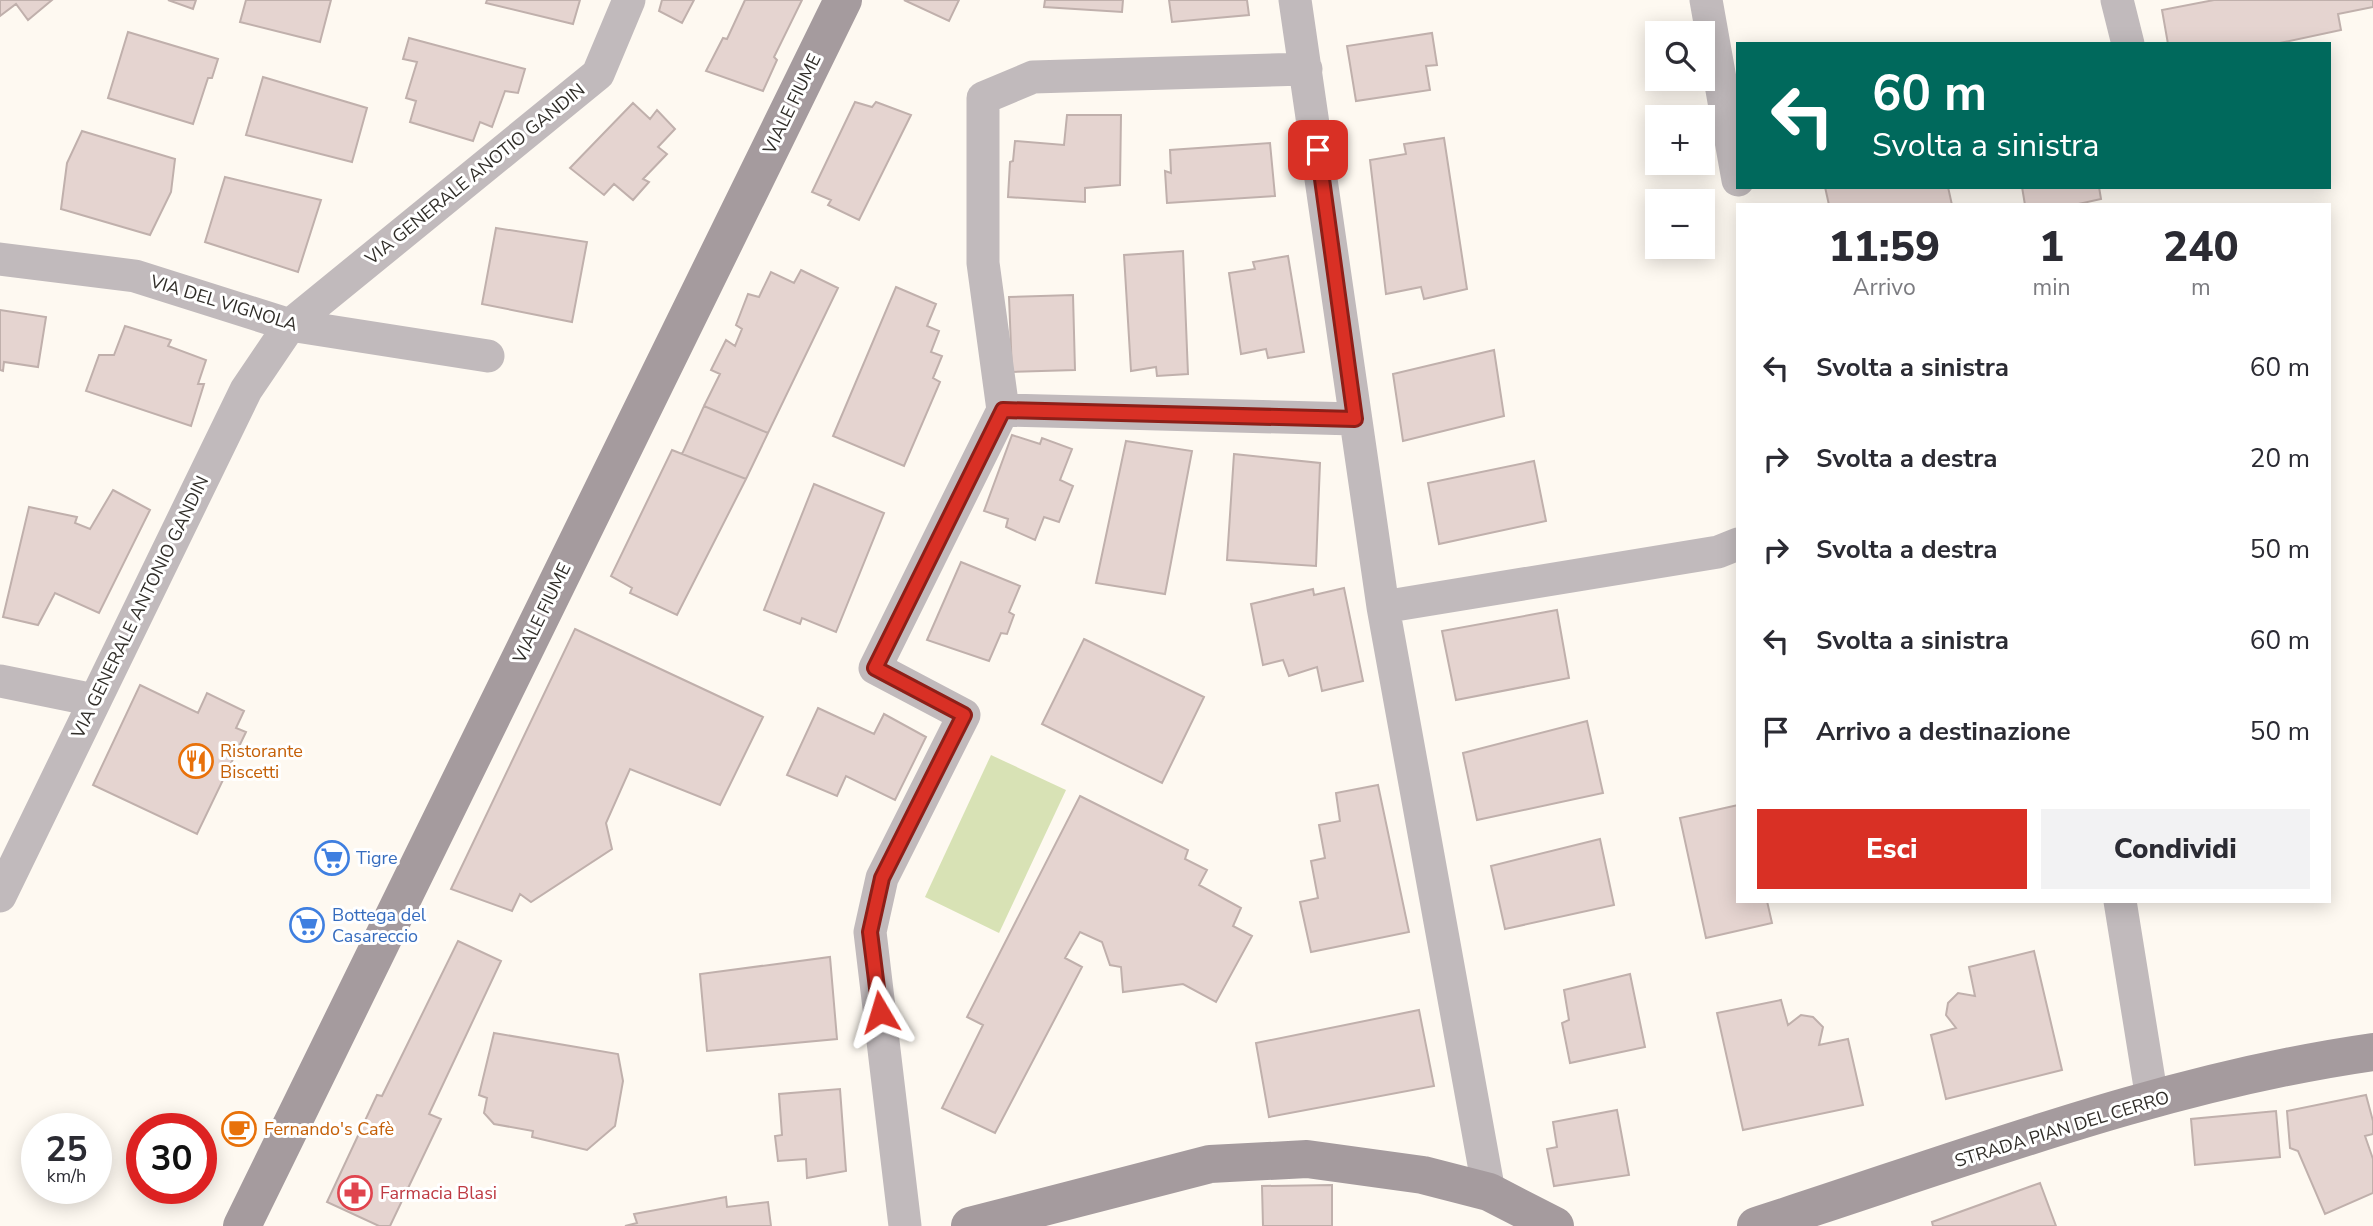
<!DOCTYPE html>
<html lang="it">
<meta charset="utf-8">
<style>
:root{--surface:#fff;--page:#f2f2f3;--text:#2b2b33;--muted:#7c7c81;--accent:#d93025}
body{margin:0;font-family:"Nunito Sans",sans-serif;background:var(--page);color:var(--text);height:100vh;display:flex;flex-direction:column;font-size:26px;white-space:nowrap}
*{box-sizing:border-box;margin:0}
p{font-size:23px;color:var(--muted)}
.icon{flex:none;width:38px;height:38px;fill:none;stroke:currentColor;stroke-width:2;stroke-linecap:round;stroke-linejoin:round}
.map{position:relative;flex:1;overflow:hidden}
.drawer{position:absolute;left:1736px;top:203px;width:595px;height:700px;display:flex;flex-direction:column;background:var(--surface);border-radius:0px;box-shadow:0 4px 18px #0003}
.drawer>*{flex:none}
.guide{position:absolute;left:1736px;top:42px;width:595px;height:147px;border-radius:0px;box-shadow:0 4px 18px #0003;background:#00695c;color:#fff;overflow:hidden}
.buttons{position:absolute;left:1645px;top:21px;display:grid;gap:14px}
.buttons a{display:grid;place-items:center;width:70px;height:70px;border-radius:0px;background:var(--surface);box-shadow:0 4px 18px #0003;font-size:35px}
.speed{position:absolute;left:21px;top:1113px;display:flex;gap:14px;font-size:35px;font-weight:700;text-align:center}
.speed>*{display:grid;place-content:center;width:91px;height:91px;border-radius:50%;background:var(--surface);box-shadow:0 4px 18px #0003;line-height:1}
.speed small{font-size:18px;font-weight:400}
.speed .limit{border:10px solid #d22;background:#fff;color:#111}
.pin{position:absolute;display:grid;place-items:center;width:60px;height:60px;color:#fff;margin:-30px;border-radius:14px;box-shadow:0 4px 10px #0006}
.me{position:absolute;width:77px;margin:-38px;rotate:353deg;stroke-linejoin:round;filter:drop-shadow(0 0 5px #0008)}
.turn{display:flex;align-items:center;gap:24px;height:147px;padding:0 21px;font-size:32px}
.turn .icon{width:91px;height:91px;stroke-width:2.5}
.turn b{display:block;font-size:49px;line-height:60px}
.eta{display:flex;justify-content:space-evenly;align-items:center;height:119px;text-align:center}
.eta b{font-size:42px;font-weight:800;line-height:49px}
.button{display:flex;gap:14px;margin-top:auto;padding:14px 21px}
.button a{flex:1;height:80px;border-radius:0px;background:var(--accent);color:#fff;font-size:28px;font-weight:800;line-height:80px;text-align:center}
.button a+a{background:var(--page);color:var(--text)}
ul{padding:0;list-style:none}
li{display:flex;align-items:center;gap:21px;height:91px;padding:0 21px}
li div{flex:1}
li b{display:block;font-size:26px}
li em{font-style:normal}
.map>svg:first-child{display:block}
.green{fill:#d8e2b5}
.building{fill:#e5d4d0;stroke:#c0b0ac;stroke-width:2}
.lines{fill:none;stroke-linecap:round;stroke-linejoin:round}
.street{stroke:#c1babc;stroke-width:33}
.secondary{stroke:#a59b9e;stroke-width:38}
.route-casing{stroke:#8d1f18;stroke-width:18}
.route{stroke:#d93025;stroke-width:12}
.labels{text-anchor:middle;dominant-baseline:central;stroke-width:6;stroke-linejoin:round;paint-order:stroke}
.street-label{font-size:18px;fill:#302d28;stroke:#fff}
.food-label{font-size:18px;fill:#c56008;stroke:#fff;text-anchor:start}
.shop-label{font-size:18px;fill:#366cbe;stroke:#fff;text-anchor:start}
.health-label{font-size:18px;fill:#be3a42;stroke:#fff;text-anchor:start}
</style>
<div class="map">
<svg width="2373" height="1226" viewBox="0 0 2373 1226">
<rect width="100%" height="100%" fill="#fef9f1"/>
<path class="green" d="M991,755L1066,790L999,933L925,897Z"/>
<path class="building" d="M0,0H52L28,20L16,4L0,16Z
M168,0H196L193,9Z
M246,0H331L320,42L240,22Z
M487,0H580L573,24L486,3Z
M662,0H694L682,23L659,11Z
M745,0H802L774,57L777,60L763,91L706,71L723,38L727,39Z
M904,0H959L949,21Z
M1045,0H1123L1122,12L1044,7Z
M1169,0H1247L1249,15L1172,22Z
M2214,0H2373V7L2338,14L2341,30L2275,44H2168L2162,10Z
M128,32L218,59L212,78H208L193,124L108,98Z
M1432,33L1437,65L1426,66L1430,90L1356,101L1347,46Z
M409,38L525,69L518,93L505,91L492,127L480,122L473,141L410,122L416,101L406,98L417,62L403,59Z
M263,77L367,108L352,162L246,135Z
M855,102L872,107L876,102L911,115L859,220L828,205L831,200L812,192Z
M633,103L650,119L657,110L675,129L658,147L667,154L643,179L649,182L633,200L614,184L604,195L570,168Z
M1067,115H1121L1120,185L1085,188V202L1008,197L1010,162L1013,161L1015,141L1064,145Z
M82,131L175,159L171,192L150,235L61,209L67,163Z
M1444,138L1467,289L1424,299L1421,287L1386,294L1370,160L1406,154L1404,144Z
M1270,143L1275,196L1167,203L1165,171L1171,173L1170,150Z
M225,177L321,200L298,272L205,242Z
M1825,187H1948L1952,205H1829Z
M2022,187H2099L2101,199L2074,205H2025Z
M496,228L587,242L572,322L482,304Z
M1183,251L1188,374L1157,376L1156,367L1131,371L1124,255Z
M1288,256L1304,352L1268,358L1266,349L1241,354L1229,273L1255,269L1253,262Z
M801,270L838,288L768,433L704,406L720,374L711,370L726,340L735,346L742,329L736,325L748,294L759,297L771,272L794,283Z
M896,287L936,304L927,326L939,331L931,352L942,356L933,378L940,382L904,466L833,436Z
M1073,295L1075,370L1012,372L1009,297Z
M0,310L46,317L38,367L4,362L3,371L0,370Z
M125,326L171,340L168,346L206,360L198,384H204L191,426L86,391L99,355H114Z
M1494,350L1504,416L1403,441L1393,374Z
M704,406L768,433L746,479L682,454Z
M1012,435L1040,444L1042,438L1072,449L1060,480L1073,486L1059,522L1044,517L1035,540L1006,527L1008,519L984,511Z
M1126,441L1192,451L1165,594L1096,583Z
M672,450L746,479L677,615L630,593L632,588L611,576Z
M1234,454L1320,463L1316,566L1227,560Z
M1534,461L1546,521L1439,544L1428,483Z
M814,484L884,513L836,632L802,618L800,624L764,610Z
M113,490L150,510L99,613L55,593L38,625L3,617L29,507L77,517L75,523L90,529Z
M961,562L1020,586L1009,612L1014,615L1007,634L1001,633L989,661L927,640Z
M1344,588L1363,681L1322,691L1317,667L1289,676L1283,660L1263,665L1251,604L1313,589L1314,595Z
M1557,610L1569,678L1456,700L1442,631Z
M575,629L763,717L720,805L630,769L606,823L612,849L531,902L520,894L512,911L451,889Z
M1084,639L1204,697L1162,783L1042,724Z
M140,685L198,713L207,693L244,711L236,728L246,732L197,834L93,785Z
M818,708L874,734L884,714L926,737L895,800L846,776L837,796L787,775Z
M1587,721L1603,793L1477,820L1463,753Z
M1378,785L1409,932L1311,952L1300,902L1318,898L1311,861L1325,858L1319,825L1340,821L1336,793Z
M1080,796L1188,850L1185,859L1207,870L1199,885L1241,908L1233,926L1252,936L1216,1002L1183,984L1123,992L1121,967L1110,965L1102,942L1080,932L1065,958L1082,967L995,1133L942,1108L983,1025L967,1017Z
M1738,805V901H1767L1772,923L1706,938L1680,818Z
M1600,839L1614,905L1505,929L1491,866Z
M458,941L501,961L429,1114L441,1119L390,1226H379L327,1202L377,1095L382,1096Z
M2034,951L2062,1070L1946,1099L1931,1035L1956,1028L1946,1015L1948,1003L1958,993L1975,996L1969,967Z
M830,957L837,1039L707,1051L700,974Z
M1630,974L1645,1047L1570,1063L1562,1023L1569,1020L1564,990Z
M1781,1000L1788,1025L1801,1015L1813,1017L1823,1027L1819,1045L1848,1039L1863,1105L1743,1130L1717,1013Z
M1419,1010L1434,1086L1269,1117L1256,1043Z
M494,1033L618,1054L623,1081L615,1126L587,1150L532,1137L533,1131L494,1124L484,1113L487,1098L479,1095Z
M840,1089L846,1171L807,1178L806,1159L778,1161L775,1136L782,1135L779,1094Z
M2366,1095L2373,1121V1134L2365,1136L2373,1159V1193L2325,1214L2298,1151L2290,1148L2287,1111Z
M1617,1110L1629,1175L1554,1186L1547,1149L1557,1147L1553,1122Z
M2276,1111L2280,1157L2195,1165L2191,1119Z
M2040,1183L2056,1226H1933L1932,1222Z
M1332,1185V1226H1263L1262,1186Z
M726,1197L727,1207L768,1202L771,1226H625L637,1223L634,1214Z"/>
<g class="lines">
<path class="street" d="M1295,0L1383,607L1489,1192
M1706,0L1738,180
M2117,0L2128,44
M0,259L135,276L290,325L488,356
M1003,410L1355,419
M1383,607L1718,552L1738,544
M0,681L94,700
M0,896L246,390L290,325L598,74L629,0
M2120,901L2152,1099
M905,1226L870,932L882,878L964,715L875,668L1003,410L983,263V98L1033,77L1306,69"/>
<path class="secondary" d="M242,1226L843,0
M970,1226L1210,1164L1307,1159L1423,1175L1489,1192L1555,1226
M1756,1226C1959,1161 2162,1082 2373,1052"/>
</g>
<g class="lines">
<g class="route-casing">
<path id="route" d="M880,1012L870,932L882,878L964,715L875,668L1003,410L1355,419L1318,150"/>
</g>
<use href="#route" class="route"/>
</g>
<defs>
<g id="restaurant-ring" transform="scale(1.75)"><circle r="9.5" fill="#fff" stroke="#e8710a" stroke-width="1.5"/><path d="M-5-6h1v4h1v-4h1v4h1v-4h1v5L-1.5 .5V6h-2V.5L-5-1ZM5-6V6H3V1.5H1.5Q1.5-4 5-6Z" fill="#e8710a"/></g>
<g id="supermarket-ring" transform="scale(1.75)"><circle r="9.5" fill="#fff" stroke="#3f7fe0" stroke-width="1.5"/><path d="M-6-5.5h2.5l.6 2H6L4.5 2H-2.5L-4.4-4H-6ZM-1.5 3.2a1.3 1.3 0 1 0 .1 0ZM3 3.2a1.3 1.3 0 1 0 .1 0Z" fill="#3f7fe0"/></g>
<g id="cafe-ring" transform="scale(1.75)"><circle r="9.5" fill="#fff" stroke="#e8710a" stroke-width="1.5"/><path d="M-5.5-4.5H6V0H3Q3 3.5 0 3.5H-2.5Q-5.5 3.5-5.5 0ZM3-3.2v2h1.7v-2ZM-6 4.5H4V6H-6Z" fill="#e8710a"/></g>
<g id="pharmacy-ring" transform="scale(1.75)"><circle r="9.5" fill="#fff" stroke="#e0444e" stroke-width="1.5"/><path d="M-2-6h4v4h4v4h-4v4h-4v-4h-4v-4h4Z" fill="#e0444e"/></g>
</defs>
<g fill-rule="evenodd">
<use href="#restaurant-ring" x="196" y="761"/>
<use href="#supermarket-ring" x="332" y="858"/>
<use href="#supermarket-ring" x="307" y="925"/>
<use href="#cafe-ring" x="239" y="1129"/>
<use href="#pharmacy-ring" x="355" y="1193"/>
</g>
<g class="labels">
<g class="street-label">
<text transform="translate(792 104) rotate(-64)">VIALE FIUME</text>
<text transform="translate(475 174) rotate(-39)">VIA GENERALE ANOTIO GANDIN</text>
<text transform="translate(224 303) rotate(17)">VIA DEL VIGNOLA</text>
<text transform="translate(140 607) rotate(-64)">VIA GENERALE ANTONIO GANDIN</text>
<text transform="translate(542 613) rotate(-64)">VIALE FIUME</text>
<text transform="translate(2062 1129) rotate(-17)">STRADA PIAN DEL CERRO</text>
</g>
<g class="food-label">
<text x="220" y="751">Ristorante<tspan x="220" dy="21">Biscetti</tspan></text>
<text x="264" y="1129">Fernando's Cafè</text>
</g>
<g class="shop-label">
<text x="356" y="858">Tigre</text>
<text x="332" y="915">Bottega del<tspan x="332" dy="21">Casareccio</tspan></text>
</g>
<g class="health-label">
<text x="380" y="1193">Farmacia Blasi</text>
</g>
</g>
</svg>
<div class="buttons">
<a><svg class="icon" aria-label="search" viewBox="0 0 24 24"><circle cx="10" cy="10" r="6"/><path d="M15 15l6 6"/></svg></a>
<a>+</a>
<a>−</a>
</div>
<div class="speed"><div>25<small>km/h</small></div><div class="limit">30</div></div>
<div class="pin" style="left:1318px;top:150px;background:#d93025"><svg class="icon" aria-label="arrive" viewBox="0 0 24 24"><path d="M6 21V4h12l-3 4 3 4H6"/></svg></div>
<svg class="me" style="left:880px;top:1012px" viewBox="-20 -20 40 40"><path d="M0-17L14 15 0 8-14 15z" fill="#d93025" stroke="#fff" stroke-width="4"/></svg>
<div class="guide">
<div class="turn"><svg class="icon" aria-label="left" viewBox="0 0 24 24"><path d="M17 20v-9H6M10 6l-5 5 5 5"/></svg><div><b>60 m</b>Svolta a sinistra</div></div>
</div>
<section class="drawer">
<div class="eta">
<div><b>11:59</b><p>Arrivo</p></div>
<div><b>1</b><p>min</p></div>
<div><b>240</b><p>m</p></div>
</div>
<ul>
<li><svg class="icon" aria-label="left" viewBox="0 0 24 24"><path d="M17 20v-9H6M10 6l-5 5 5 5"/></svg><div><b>Svolta a sinistra</b></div><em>60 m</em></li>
<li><svg class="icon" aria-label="right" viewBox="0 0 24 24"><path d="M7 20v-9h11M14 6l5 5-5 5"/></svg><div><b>Svolta a destra</b></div><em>20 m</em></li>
<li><svg class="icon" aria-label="right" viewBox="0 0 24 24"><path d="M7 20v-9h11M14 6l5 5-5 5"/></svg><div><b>Svolta a destra</b></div><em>50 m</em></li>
<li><svg class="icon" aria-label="left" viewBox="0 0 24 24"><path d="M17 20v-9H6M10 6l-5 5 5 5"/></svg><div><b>Svolta a sinistra</b></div><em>60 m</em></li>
<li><svg class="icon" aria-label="arrive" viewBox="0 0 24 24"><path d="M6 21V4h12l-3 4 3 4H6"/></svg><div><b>Arrivo a destinazione</b></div><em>50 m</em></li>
</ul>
<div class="button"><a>Esci</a><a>Condividi</a></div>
</section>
</div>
